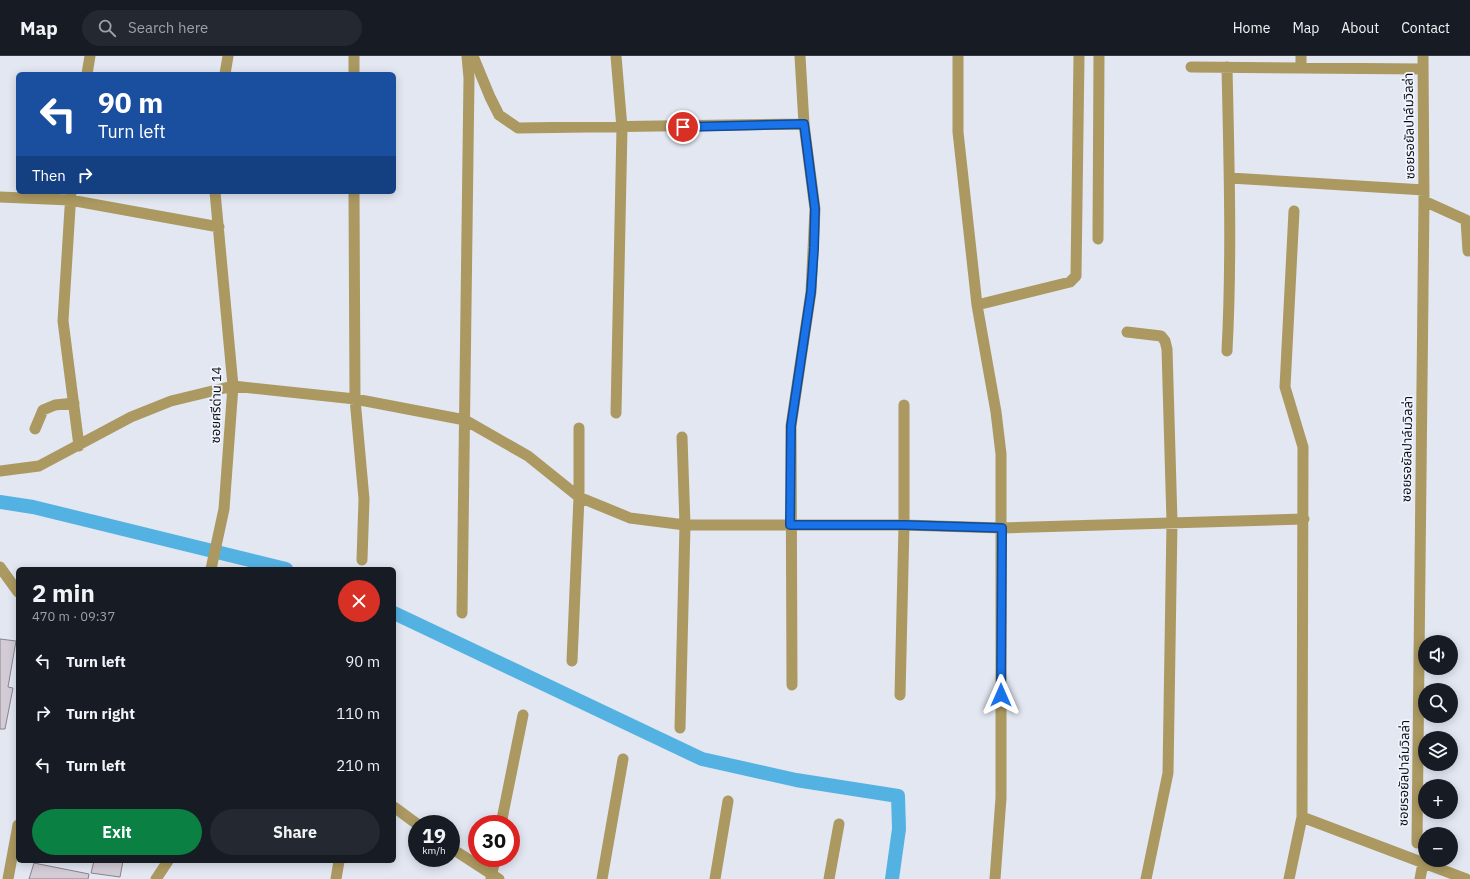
<!DOCTYPE html>
<meta charset="utf-8">
<style>
:root{--surface:#171b24;--page:#242831;--text:#f1f3f6;--muted:#9ea1a6;--line:#363941;--accent:#0b8043}
body{margin:0;font-family:"IBM Plex Sans","Noto Sans Thai",sans-serif;background:var(--page);color:var(--text);height:100vh;display:flex;flex-direction:column;font-size:15px;white-space:nowrap}
*{box-sizing:border-box;margin:0}
p{font-size:13px;color:var(--muted)}
.icon{flex:none;width:22px;height:22px;fill:none;stroke:currentColor;stroke-width:2;stroke-linecap:round;stroke-linejoin:round}
.map{position:relative;flex:1;overflow:hidden}
.side{position:absolute;left:16px;top:511px;width:380px;height:296px;display:flex;flex-direction:column;background:var(--surface);border-radius:6px;box-shadow:0 2px 10px #0003}
.side>*{flex:none}
.banner{position:absolute;left:16px;top:16px;width:380px;height:122px;border-radius:6px;box-shadow:0 2px 10px #0003;background:#1a4fa0;color:#fff;overflow:hidden}
.tools{position:absolute;left:1418px;top:579px;display:grid;gap:8px}
.tools a{display:grid;place-items:center;width:40px;height:40px;border-radius:50%;background:var(--surface);box-shadow:0 2px 10px #0003;font-size:20px}
.speed{position:absolute;left:408px;top:759px;display:flex;gap:8px;font-size:20px;font-weight:700;text-align:center}
.speed>*{display:grid;place-content:center;width:52px;height:52px;border-radius:50%;background:var(--surface);box-shadow:0 2px 10px #0003;line-height:1}
.speed small{font-size:10px;font-weight:400}
.speed .limit{border:6px solid #d22;background:#fff;color:#111}
.pin{position:absolute;display:grid;place-items:center;width:34px;height:34px;color:#fff;margin:-17px;border:2px solid #fff;border-radius:50%;box-shadow:0 1px 4px #0007}
.me{position:absolute;width:44px;margin:-22px;rotate:0deg;stroke-linejoin:round;filter:drop-shadow(0 0 3px #0008)}
.turn{display:flex;align-items:center;gap:14px;height:84px;padding:0 16px;font-size:18px}
.turn .icon{width:52px;height:52px;stroke-width:2.5}
.turn b{display:block;font-size:28px;line-height:34px}
.then{display:flex;align-items:center;height:38px;padding:0 16px;background:#0003;gap:8px;font-size:15px}
.round{display:grid;place-items:center;flex:none;width:42px;height:42px;border-radius:21px;background:var(--page)}
.headline{display:flex;align-items:center;justify-content:space-between;height:68px;padding:0 16px}
h1{font-size:24px;font-weight:700;line-height:30px}
.primary-button{display:flex;gap:8px;margin-top:auto;padding:8px 16px}
.primary-button a{flex:1;height:46px;border-radius:24px;background:var(--accent);color:#fff;font-size:16px;font-weight:700;line-height:46px;text-align:center}
.primary-button a+a{background:var(--page);color:var(--text)}
ul{padding:0;list-style:none}
li{display:flex;align-items:center;gap:12px;height:52px;padding:0 16px}
li div{flex:1}
li b{display:block;font-size:15px}
li em{font-style:normal}
header{display:flex;align-items:center;gap:24px;box-sizing:border-box;height:56px;padding:0 20px;background:var(--surface);border-bottom:1px solid var(--line)}
header strong{font-size:19px}
nav{display:flex;gap:22px;margin-inline-start:auto;font-size:14px}
.search{width:280px;height:36px;background:var(--page);display:flex;align-items:center;gap:10px;box-sizing:border-box;padding:0 14px;border-radius:22px;color:var(--muted);font-size:15px}
.map>svg:first-child{display:block}
.lines{fill:none;stroke-linecap:round;stroke-linejoin:round}
.canal{stroke:#54b2e3;stroke-width:14}
.building{fill:#d3ccd6;stroke:#89838c}
.street{stroke:#ac9961;stroke-width:11}
.route-casing{stroke:#114b97;stroke-width:10}
.route{stroke:#1a73e8;stroke-width:7}
.labels{text-anchor:middle;dominant-baseline:central;stroke-width:3.5;stroke-linejoin:round;paint-order:stroke}
.street-label{font-size:13px;fill:#0d0e11;stroke:#f0f4ff}
</style>
<header>
<strong>Map</strong>
<div class="search"><svg class="icon" aria-label="search" viewBox="0 0 24 24"><circle cx="10" cy="10" r="6"/><path d="M15 15l6 6"/></svg>Search here</div>
<nav><a>Home</a><a>Map</a><a>About</a><a>Contact</a></nav>
</header>
<div class="map">
<svg width="1470" height="823" viewBox="0 0 1470 823">
<rect width="100%" height="100%" fill="#e2e7f2"/>
<g class="lines">
<path class="canal" d="M0,446L33,451L286,513
M394,557L702,703L796,724L898,740L899,773L892,823"/>
</g>
<path class="building" d="M0,583L16,585L8,631L13,632L5,673H0Z
M94,805H123L120,821L91,817Z
M34,807L89,818L88,823H29Z"/>
<g class="lines">
<path class="street" d="M354,0V18
M473,0L490,41L499,59L518,72L804,68
M616,0L622,72L616,357
M958,0V76L977,249L996,356L1001,398V742L995,823
M1301,0V11
M1191,11L1423,13
M87,18L90,0
M225,18L228,0
M1230,122L1424,134
M71,136L63,265L79,390
M354,136L355,343L364,443L362,504
M0,141L70,144L219,171
M1424,145L1466,164L1468,195
M1098,183L1099,0
M977,249L1070,226L1076,220L1079,0
M1127,276L1161,280L1165,285L1167,293L1172,466L1168,717L1146,823
M1227,295C1232,200 1229,105 1227,11
M35,373L43,354L55,349L74,347
M0,415L39,410L131,361L171,345L233,330L355,343L465,364L528,400L579,441L630,462L685,469H904L1002,472L1304,463
M0,511L18,536
M211,513L224,453L233,330L215,136
M462,557L469,22L467,0
M572,605L579,441V372
M792,629L791,370L811,236L815,153L804,68L800,0
M900,639L904,469V349
M680,672L685,469L682,381
M394,751L417,768
M1302,761L1466,823
M501,768L523,659
M1417,787L1424,145L1423,0
M451,792L499,823
M8,823L18,769
M156,823L168,805
M336,823L339,805
M491,823L495,802
M602,823L623,703
M715,823L728,745
M829,823L839,768
M1289,823L1302,761L1303,391L1285,331L1294,155
M1420,823L1423,807"/>
</g>
<g class="lines">
<g class="route-casing">
<path id="route" d="M683,71L804,68L815,153L814,192L811,236L791,370L790,469H904L1002,472L1001,639"/>
</g>
<use href="#route" class="route"/>
</g>
<g class="labels">
<g class="street-label">
<text transform="translate(1409 70) rotate(-91)">ซอยรอยัลปาล์มวิลล่า</text>
<text transform="translate(216 349) rotate(-89)">ซอยศรีด่าน 14</text>
<text transform="translate(1407 393) rotate(-89)">ซอยรอยัลปาล์มวิลล่า</text>
<text transform="translate(1404 717) rotate(-89)">ซอยรอยัลปาล์มวิลล่า</text>
</g>
</g>
</svg>
<div class="tools">
<a><svg class="icon" aria-label="sound" viewBox="0 0 24 24"><path d="M4 9h4l5-4v14l-5-4H4zM17 9q2 3 0 6"/></svg></a>
<a><svg class="icon" aria-label="search" viewBox="0 0 24 24"><circle cx="10" cy="10" r="6"/><path d="M15 15l6 6"/></svg></a>
<a><svg class="icon" aria-label="layers" viewBox="0 0 24 24"><path d="M12 4l9 5-9 5-9-5zM3 14l9 5 9-5"/></svg></a>
<a>+</a>
<a>−</a>
</div>
<div class="speed"><div>19<small>km/h</small></div><div class="limit">30</div></div>
<div class="pin" style="left:683px;top:71px;background:#d93025"><svg class="icon" aria-label="arrive" viewBox="0 0 24 24"><path d="M6 21V4h12l-3 4 3 4H6"/></svg></div>
<svg class="me" style="left:1001px;top:639px" viewBox="-20 -20 40 40"><path d="M0-17L14 15 0 8-14 15z" fill="#1a73e8" stroke="#fff" stroke-width="4"/></svg>
<div class="banner">
<div class="turn"><svg class="icon" aria-label="left" viewBox="0 0 24 24"><path d="M17 20v-9H6M10 6l-5 5 5 5"/></svg><div><b>90 m</b>Turn left</div></div>
<div class="then">Then<svg class="icon" aria-label="right" viewBox="0 0 24 24"><path d="M7 20v-9h11M14 6l5 5-5 5"/></svg></div>
</div>
<section class="side">
<div class="headline"><div><h1>2 min</h1><p>470 m · 09:37</p></div><a class="round" style="background:#d93025;color:#fff"><svg class="icon" aria-label="close" viewBox="0 0 24 24"><path d="M6 6l12 12M18 6L6 18"/></svg></a></div>
<ul>
<li><svg class="icon" aria-label="left" viewBox="0 0 24 24"><path d="M17 20v-9H6M10 6l-5 5 5 5"/></svg><div><b>Turn left</b></div><em>90 m</em></li>
<li><svg class="icon" aria-label="right" viewBox="0 0 24 24"><path d="M7 20v-9h11M14 6l5 5-5 5"/></svg><div><b>Turn right</b></div><em>110 m</em></li>
<li><svg class="icon" aria-label="left" viewBox="0 0 24 24"><path d="M17 20v-9H6M10 6l-5 5 5 5"/></svg><div><b>Turn left</b></div><em>210 m</em></li>
</ul>
<div class="primary-button"><a>Exit</a><a>Share</a></div>
</section>
</div>
